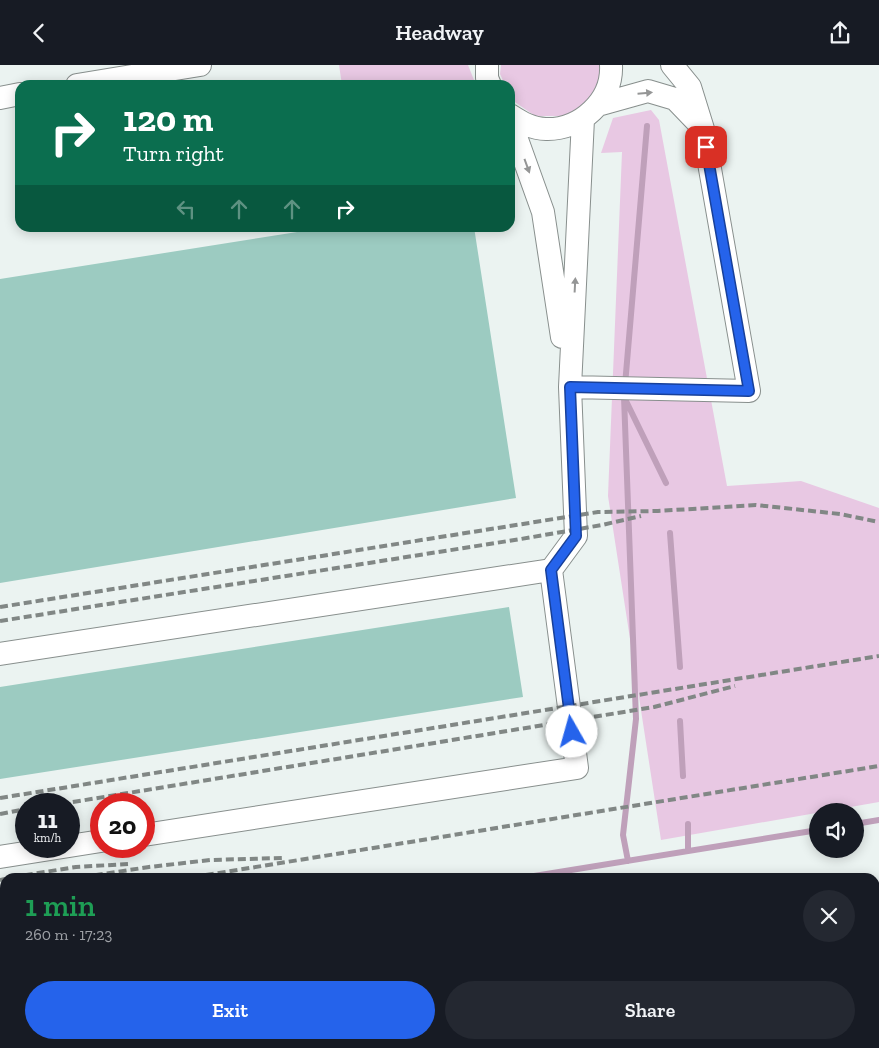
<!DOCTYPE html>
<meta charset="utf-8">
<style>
:root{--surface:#171b24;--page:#242831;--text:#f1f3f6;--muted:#9ea1a6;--accent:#2563eb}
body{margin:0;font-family:"Zilla Slab",serif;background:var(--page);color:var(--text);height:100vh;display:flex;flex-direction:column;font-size:19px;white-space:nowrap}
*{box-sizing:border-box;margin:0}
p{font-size:16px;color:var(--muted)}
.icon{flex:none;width:28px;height:28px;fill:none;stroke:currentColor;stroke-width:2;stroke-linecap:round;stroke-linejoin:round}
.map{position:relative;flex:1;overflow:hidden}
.drawer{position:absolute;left:0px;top:808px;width:880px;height:176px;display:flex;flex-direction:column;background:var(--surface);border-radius:15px 15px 0 0;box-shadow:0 2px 12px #0003}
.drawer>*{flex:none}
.banner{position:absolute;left:15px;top:15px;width:500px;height:152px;border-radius:15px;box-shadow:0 2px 12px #0003;background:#0b6e4f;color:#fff;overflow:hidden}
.tools{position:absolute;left:809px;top:738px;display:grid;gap:10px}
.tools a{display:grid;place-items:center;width:55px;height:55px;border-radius:50%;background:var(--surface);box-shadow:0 2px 12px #0003;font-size:25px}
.speed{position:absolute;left:15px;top:728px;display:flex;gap:10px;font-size:25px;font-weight:700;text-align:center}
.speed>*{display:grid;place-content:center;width:65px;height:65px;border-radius:50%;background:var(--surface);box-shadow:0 2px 12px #0003;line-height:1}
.speed small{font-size:12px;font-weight:400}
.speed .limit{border:8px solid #d22;background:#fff;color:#111}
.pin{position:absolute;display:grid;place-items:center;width:42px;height:42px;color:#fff;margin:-21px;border-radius:10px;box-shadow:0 2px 8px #0006}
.me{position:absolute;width:55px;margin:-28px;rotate:353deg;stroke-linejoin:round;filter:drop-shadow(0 0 4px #0008)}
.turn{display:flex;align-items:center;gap:18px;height:105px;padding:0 25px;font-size:22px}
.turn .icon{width:65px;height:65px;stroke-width:2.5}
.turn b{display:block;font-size:35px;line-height:42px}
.lanes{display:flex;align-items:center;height:48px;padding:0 25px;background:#0003;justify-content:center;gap:25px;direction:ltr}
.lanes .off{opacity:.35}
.round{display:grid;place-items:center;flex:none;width:52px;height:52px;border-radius:26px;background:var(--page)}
.overview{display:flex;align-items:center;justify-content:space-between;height:85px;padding:0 25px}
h1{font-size:30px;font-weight:600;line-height:38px;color:#1e9e55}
.primary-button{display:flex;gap:10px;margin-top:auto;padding:10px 25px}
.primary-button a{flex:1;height:58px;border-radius:30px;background:var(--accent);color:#fff;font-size:20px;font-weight:600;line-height:58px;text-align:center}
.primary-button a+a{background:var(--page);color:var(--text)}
header{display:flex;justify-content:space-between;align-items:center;height:65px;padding:0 25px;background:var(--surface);font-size:22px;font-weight:600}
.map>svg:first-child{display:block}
.grass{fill:#e8c8e3}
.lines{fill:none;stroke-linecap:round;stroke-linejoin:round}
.stream{stroke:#bfa0ba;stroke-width:6}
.building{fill:#9ccbc1}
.minor-casing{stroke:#888f8d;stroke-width:24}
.minor{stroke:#fff;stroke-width:22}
.rail{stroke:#818785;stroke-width:4;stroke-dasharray:8 4;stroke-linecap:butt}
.oneway{fill:#959696}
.route-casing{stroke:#184099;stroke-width:12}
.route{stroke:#2563eb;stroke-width:9}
</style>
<header><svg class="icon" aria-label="back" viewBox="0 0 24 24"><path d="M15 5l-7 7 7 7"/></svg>Headway<svg class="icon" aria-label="share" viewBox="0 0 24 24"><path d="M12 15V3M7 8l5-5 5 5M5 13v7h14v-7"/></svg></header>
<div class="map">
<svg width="879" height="983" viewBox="0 0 879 983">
<rect width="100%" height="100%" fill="#ebf3f1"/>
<path class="grass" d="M339,0H468L476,20H342Z
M501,0H600L601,12L588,37L564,51H535L512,35L510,31V20H505L500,9Z
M651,45L659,55L727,421L801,416L879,443V737L661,775L608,431L622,87L601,88L613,53Z
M160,979H272L249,983H135Z"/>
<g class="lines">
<path class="stream" d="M626,336L666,418
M670,468L680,602
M680,656L683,711
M688,759V786
M855,759L879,755
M628,796L623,770L636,654L624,332L647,61
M528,812L818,765
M0,901L5,900"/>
</g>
<path class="building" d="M329,162H474L516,433L0,518V214Z
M509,542L523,632L0,714V622Z
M879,977V983H852L851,982Z"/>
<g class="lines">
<g class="minor-casing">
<path id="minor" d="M487,0V13L490,20
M77,20L200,0
M0,33L20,29
M598,40L648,26L675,34L699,59
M510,50C521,57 532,64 546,64C580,65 613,36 611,0
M510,55L543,147L562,272
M570,322L749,326L703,64L690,22L672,0
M551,505L576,471L570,322L583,54
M0,589L551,505L577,703L144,770
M0,792L101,776"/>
</g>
<use href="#minor" class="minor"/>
<path class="rail" d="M0,542L598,447L658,446L756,440L840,449L879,457
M0,556L521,474L602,460L641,451
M0,733L879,591
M61,739L654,642L735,621
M0,749L26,744
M13,812L76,802L128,799
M83,812L149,802L210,795L282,793
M194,812L879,701
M0,815L5,814
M0,826L5,825
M875,831L879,830
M875,843L879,842
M0,844H5
M875,891L879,890
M0,980L6,979
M48,983L73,979
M675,983L681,979"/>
</g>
<defs><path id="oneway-solid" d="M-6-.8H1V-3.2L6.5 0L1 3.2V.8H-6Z" transform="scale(1.25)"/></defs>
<g class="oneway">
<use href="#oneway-solid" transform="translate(645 28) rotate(-5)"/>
<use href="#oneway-solid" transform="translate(527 101) rotate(70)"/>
<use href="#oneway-solid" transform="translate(575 220) rotate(-87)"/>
</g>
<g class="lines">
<g class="route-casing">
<path id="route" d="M572,667L551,505L576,471L570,322L749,326L706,82"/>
</g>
<use href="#route" class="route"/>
</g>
</svg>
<div class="tools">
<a><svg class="icon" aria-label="sound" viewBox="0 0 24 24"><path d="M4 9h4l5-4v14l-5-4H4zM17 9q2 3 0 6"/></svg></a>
</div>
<div class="speed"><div>11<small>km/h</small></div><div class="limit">20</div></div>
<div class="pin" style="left:706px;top:82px;background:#d93025"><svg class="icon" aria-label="arrive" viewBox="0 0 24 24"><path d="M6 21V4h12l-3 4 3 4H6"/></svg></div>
<svg class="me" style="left:572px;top:667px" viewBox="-20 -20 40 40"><circle r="19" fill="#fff"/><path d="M0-13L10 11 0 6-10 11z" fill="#2563eb"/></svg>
<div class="banner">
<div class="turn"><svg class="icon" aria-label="right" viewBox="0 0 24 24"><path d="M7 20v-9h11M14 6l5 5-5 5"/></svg><div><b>120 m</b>Turn right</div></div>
<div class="lanes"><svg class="icon off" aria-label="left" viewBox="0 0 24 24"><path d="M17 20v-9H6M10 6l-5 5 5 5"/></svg><svg class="icon off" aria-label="ahead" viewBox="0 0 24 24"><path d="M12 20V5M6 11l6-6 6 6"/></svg><svg class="icon off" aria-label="ahead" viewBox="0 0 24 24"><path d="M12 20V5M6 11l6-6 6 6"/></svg><svg class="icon" aria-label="right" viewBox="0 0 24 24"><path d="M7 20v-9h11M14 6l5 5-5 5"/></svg></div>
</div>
<section class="drawer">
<div class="overview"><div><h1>1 min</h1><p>260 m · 17:23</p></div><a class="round"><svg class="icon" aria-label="close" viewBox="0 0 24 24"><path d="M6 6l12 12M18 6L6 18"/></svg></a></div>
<div class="primary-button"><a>Exit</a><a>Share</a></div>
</section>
</div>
